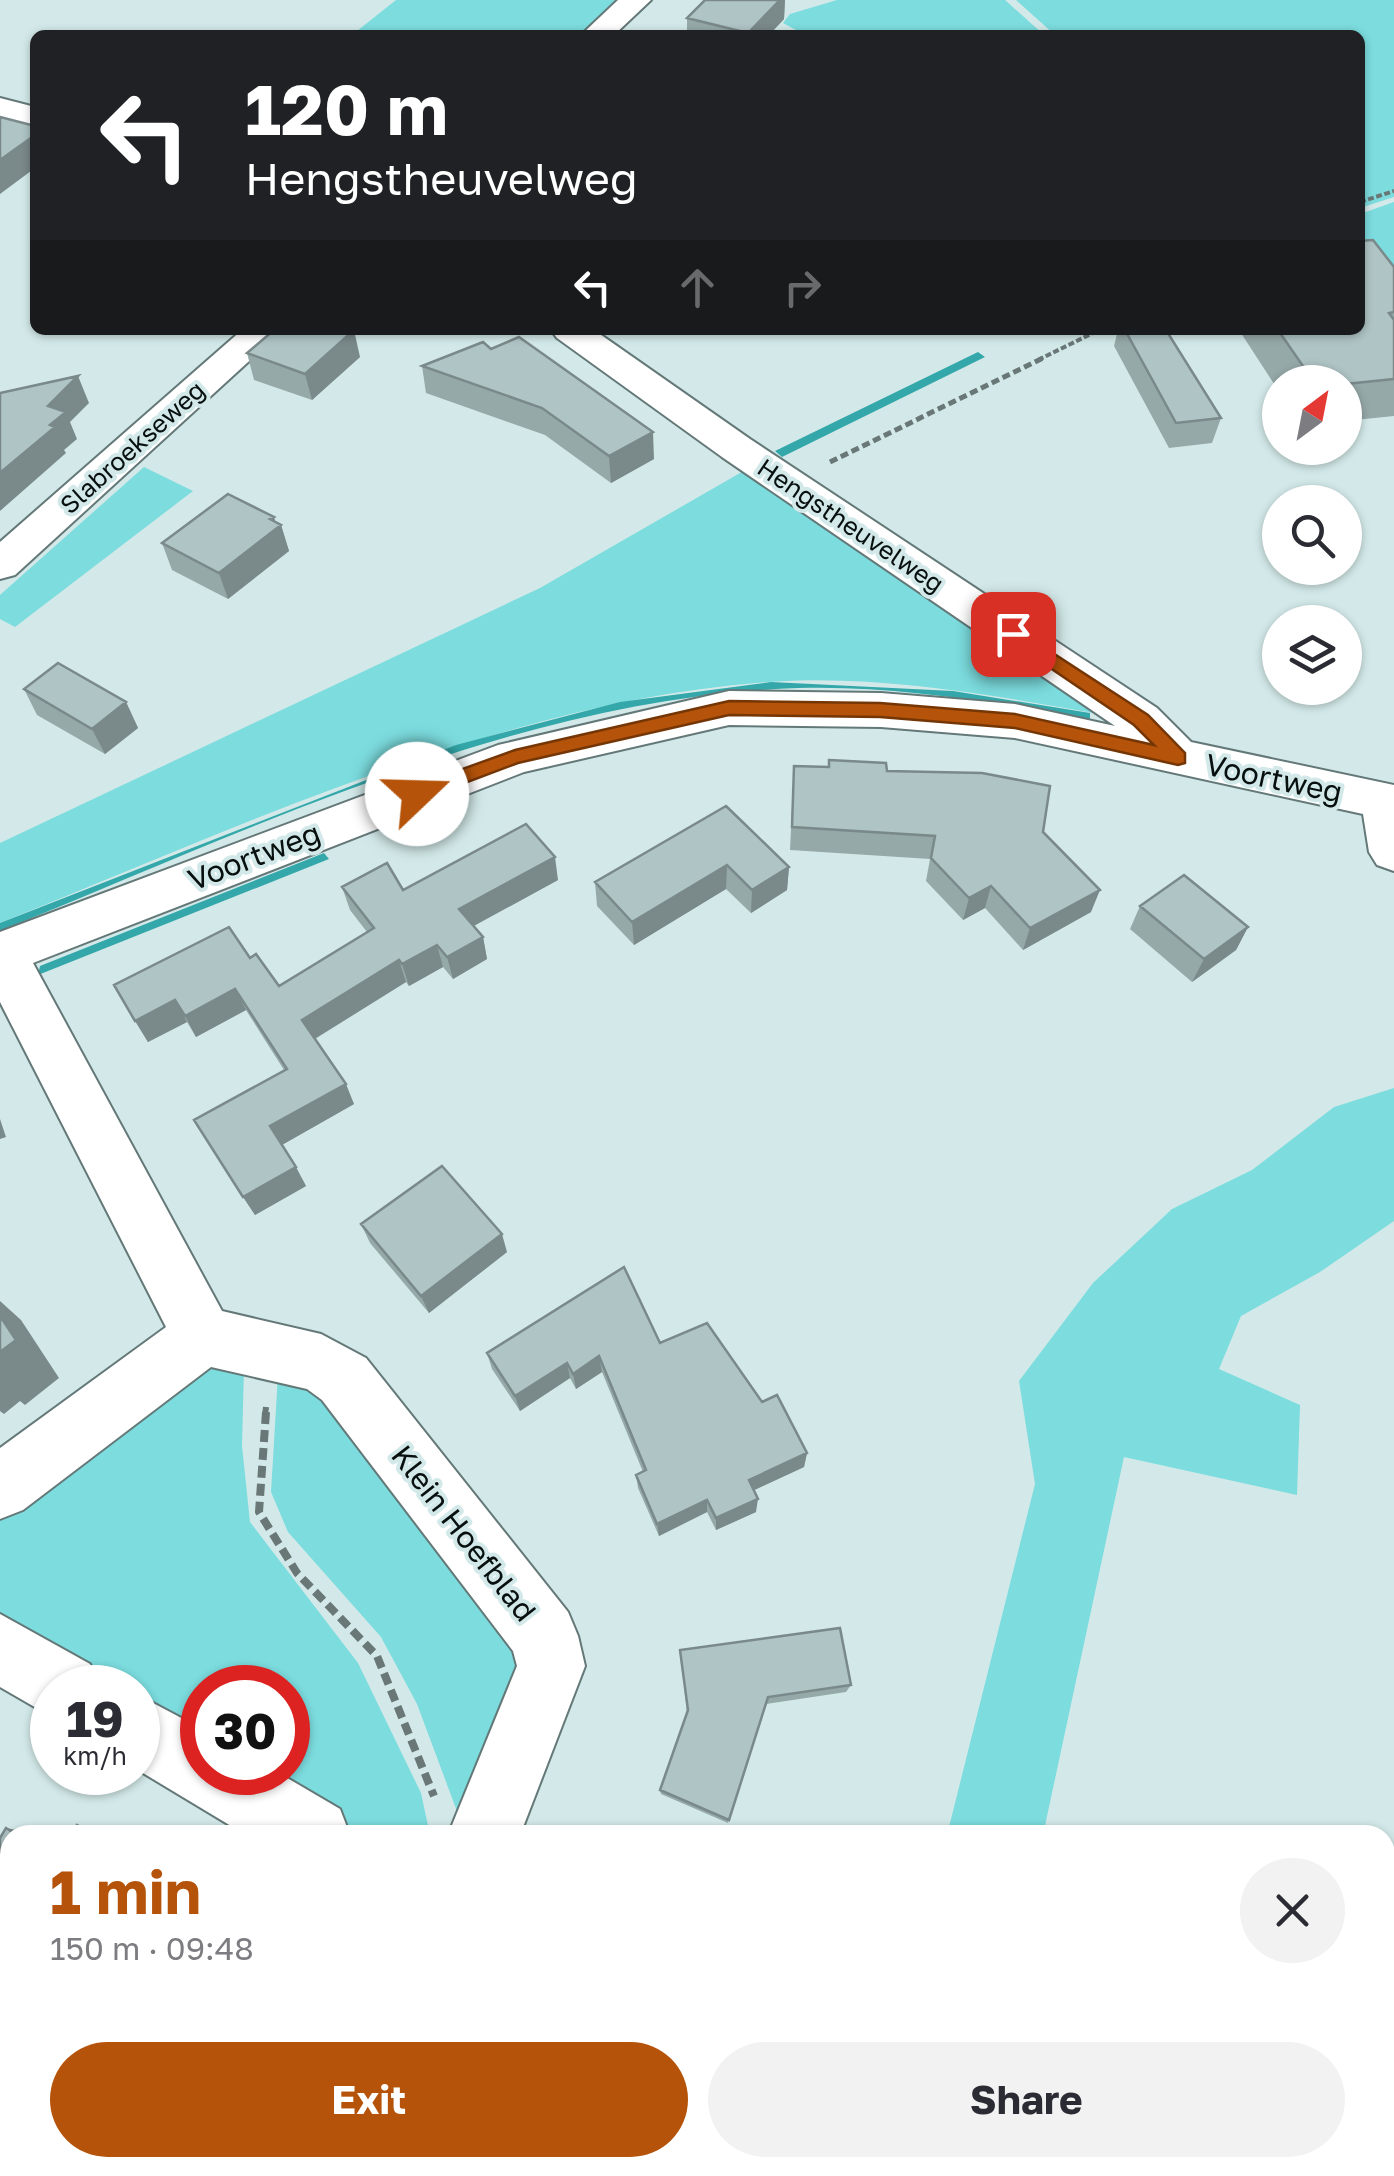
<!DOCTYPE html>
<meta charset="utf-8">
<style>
:root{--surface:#fff;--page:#f2f2f3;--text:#2b2b33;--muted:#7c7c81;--accent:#b45309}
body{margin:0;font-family:"Golos Text",sans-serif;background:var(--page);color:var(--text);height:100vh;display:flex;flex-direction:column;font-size:38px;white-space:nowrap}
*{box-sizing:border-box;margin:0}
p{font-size:32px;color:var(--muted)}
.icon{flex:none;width:55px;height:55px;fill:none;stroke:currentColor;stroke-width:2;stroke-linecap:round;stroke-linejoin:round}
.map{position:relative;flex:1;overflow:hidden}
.details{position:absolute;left:0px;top:1825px;width:1395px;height:352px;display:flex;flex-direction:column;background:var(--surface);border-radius:30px 30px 0 0;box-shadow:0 2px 8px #0004}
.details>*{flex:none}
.guide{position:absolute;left:30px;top:30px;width:1335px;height:305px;border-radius:15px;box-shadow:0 2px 8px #0004;background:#202124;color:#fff;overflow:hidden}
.needle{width:65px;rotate:32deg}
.fabs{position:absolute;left:1262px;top:365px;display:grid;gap:20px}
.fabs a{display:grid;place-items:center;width:100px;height:100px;border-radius:50%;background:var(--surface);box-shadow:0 2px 8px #0004;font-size:50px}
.speed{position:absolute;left:30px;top:1665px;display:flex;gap:20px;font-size:50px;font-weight:700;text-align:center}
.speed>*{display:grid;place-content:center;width:130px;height:130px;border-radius:50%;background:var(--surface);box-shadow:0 2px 8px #0004;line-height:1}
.speed small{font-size:25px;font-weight:400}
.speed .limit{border:15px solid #d22;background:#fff;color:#111}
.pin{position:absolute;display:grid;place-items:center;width:85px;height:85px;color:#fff;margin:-42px;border-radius:20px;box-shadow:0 5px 15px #0006}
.me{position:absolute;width:110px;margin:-55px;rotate:69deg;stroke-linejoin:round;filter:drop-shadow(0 0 8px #0008)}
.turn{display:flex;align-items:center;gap:35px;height:210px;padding:0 50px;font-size:45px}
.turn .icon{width:130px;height:130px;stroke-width:2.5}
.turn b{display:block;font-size:70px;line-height:85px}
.lanes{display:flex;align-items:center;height:95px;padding:0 50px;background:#0003;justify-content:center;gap:50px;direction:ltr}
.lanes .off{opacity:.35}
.round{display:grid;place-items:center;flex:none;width:105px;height:105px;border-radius:52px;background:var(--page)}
.head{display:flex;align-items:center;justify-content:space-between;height:170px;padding:0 50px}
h1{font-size:60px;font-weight:700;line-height:75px;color:var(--accent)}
.cta{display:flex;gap:20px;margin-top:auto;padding:20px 50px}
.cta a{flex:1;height:115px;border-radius:60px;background:var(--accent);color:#fff;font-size:40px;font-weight:700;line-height:115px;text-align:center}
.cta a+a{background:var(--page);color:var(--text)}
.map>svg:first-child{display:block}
.green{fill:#7cdcde}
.water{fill:#33a7a9}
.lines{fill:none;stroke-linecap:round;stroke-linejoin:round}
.minor-casing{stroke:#647878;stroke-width:4}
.path-far3{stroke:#697777;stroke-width:4;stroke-dasharray:6 2.5;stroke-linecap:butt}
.path-far2{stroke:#697777;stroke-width:5;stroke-dasharray:8 4;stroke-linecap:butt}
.path-far1{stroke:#697777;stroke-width:6;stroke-dasharray:10 5;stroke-linecap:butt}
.path{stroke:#697777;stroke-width:8;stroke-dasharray:12 6;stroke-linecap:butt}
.minor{fill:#fff;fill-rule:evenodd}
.wall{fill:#96a9a9}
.shaded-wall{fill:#7a898a}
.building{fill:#afc4c5;stroke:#7a898a;stroke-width:2.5}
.route{fill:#b45309;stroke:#753606;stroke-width:2.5}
.labels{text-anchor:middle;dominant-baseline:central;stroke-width:8;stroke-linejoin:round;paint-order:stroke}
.far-street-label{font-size:25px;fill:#080f0f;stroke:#d3e9e9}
.street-label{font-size:30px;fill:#080f0f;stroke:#d3e9e9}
</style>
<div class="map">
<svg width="1394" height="2176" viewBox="0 0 1394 2176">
<rect width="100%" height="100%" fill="#d3e9e9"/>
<path class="green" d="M396,0H625L585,35H352Z
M837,0H1005L1044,35H805L783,23L790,14Z
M1016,0H1394V197L1360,208V35H1055Z
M1394,202V320L1360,276V214Z
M144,467L193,491L15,627L0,619V595Z
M747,469L1105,715C995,696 880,674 768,682C505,701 242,826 0,923V843L540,588Z
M1394,1088V1221L1320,1272L1241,1316L1219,1369L1300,1405L1297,1495L1124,1457L1043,1835H947L1035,1484L1019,1381L1093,1283L1172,1209L1252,1170L1334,1107Z
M244,1367L242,1446L250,1522L358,1663L421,1793L430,1835H365L261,1773L288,1772V1688H202V1738L138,1699V1688L118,1687L0,1617V1504L196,1370Z
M278,1375L322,1388L522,1662L464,1830L417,1704L381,1637L288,1532L271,1492Z"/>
<path class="water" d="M978,352L985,357L782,457L775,451Z
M771,682L953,691L1090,713V719C995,703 895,685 798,688C518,698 255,828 0,931V923L456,745L620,702Z
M324,853L329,859L38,975L40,966Z"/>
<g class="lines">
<g class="minor-casing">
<path id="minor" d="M618,0H651L614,35H581Z
M0,98L35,107V127L0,118Z
M242,330H283L15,575L0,579V542Z
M551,330H594L750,439L1157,708L1191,742L1394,785V871L1377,865L1369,852L1363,814L1015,738L881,727L729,725L524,772L33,963L222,1311L321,1334L366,1358L568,1612L578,1636L585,1666L520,1835H448L517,1666L513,1651L322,1400L307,1389L211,1367L23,1510L0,1519V1448L166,1327L0,1002V932L498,745L729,691L881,693L1015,704L1115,726L722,457L557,338Z
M0,1614L90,1664L100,1688H52V1717L0,1687Z
M138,1695L202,1729V1772H277L340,1809L350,1835H246L138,1770Z"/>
</g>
<path class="path-far3" d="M1360,202L1394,191
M1038,360L1099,330"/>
<path class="path-far2" d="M830,462L1043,358"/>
<path class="path-far1" d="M265,1415L266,1407"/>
<path class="path" d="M266,1412L259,1512L297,1573L377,1656L434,1796
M401,2176L403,2168"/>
<use href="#minor" class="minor"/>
</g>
<path class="wall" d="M705,0H785L784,19L769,35H687V18Z
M1394,267V416L1345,421V382H1280V393L1239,330H1360Z
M1118,330H1166L1221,418L1212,443L1169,448L1114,346Z
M491,349L654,459L611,483L545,435L426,393L422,366Z
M247,353L360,357L312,400L254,380Z
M274,517L275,522L281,525L289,551L228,599L172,570L162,543Z
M24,689L126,702L138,728L105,754L37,715Z
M794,766L887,771L1043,832L1091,912L1023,950L985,908L963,920L926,881L930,859L790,850Z
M726,806L789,867L787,890L751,913L726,889L634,945L597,906L595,882Z
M558,880L474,926L483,937L487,959L453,979L443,967L409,986L406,982L315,1039L354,1104L282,1145L306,1186L255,1215L194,1120L284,1070L246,1010L196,1037L187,1022L148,1042L114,985L250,958L279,986L367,932L350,910L342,887L403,890Z
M1140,906L1248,927L1236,950L1192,982L1130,929Z
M361,1224L507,1252L429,1313L370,1243Z
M660,1343L762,1402L807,1453L804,1467L754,1490L756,1512L716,1530L707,1512L659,1536L638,1488L636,1475L643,1472L602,1372L576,1389L570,1378L520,1411L492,1369L487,1353Z
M680,1650L851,1685L846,1692L766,1704L728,1823L661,1794L660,1790L687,1712Z
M1151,2168H1292L1291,2176H1149Z"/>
<path class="shaded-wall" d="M780,0H785L784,19L769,35H748V33Z
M35,135V168L0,194V160Z
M354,330L360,357L312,400L305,374Z
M78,376L89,403L70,422L77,439L64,450L66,453L0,511V473L48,406Z
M653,432L654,459L611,483L609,456Z
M274,517L277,528L281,525L289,551L228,599L219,573Z
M126,702L138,728L105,754L92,729Z
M555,857L558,880L464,931L459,909Z
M727,865L726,889L634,945L632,922Z
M789,867L787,890L751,913L752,890Z
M991,886L985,908L963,920L969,898Z
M1100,890L1091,912L1023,950L1030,928Z
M1248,927L1236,950L1192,982L1204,959Z
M483,937L487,959L453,979L447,957Z
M437,945L443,967L409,986L402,964Z
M399,960L406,982L311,1041L302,1020Z
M235,989L246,1010L196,1037L185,1016Z
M175,1000L187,1022L148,1042L135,1021Z
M346,1084L354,1104L280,1146L270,1126Z
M0,1119L6,1137L0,1139Z
M296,1167L306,1186L255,1215L243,1197Z
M502,1234L507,1252L429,1313L421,1296Z
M0,1301L21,1320L59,1378L25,1405L20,1401L4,1414L0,1411Z
M599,1356L602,1372L576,1389L573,1374Z
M567,1363L570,1378L520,1411L515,1396Z
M807,1453L804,1467L748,1493L749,1480Z
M758,1499L756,1512L716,1530V1518Z
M707,1500V1512L659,1536L657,1524Z
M77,1825L97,1829L109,1835H96Z
M6,1828L28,1832L34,1835H17Z
M76,2168H94L91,2176H72Z
M274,2168L271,2176H259L261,2172Z"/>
<path class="building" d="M705,0H780L748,33L687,18Z
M0,117L35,126V135L0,160Z
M1373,240L1394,267V312L1389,313L1394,320V379L1345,384V382H1314L1278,330H1360V241Z
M274,330H354L305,374L247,353Z
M1125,330H1166L1221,418L1176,423Z
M519,337L653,432L609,456L542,408L422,366L483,342L491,349Z
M78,376L48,406L66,412L50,425L55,427L0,473V393Z
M228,494L274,517L270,519L281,525L219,573L162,543Z
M58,663L126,702L92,729L24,689Z
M829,760L886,763L887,771L982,773L1050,786L1043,832L1100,890L1030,928L991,886L969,898L931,858L935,836L792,827L794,766L829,767Z
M726,806L789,867L752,890L727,865L632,922L595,882Z
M526,824L555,857L459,909L483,937L447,957L437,945L402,964L399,960L302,1020L346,1084L270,1126L296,1167L243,1197L194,1120L287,1069L235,989L185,1016L175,1000L135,1021L114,985L229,927L250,958L256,954L279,986L374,928L342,887L387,863L403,890Z
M1184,875L1248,927L1204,959L1140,906Z
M442,1166L502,1234L421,1296L361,1224Z
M624,1267L660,1343L707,1323L762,1402L777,1395L807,1453L749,1480L758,1499L716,1518L707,1500L657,1524L636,1475L646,1470L599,1356L573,1374L567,1363L515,1396L487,1353Z
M0,1316L16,1340L0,1352Z
M840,1628L851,1685L768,1697L729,1820L660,1790L688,1710L680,1650Z
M77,1825L96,1835H72Z
M6,1828L17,1835H10V2081L0,2076V1838Z
M17,2168H76L72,2176H14Z
M182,2168H273L261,2172L259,2176H179Z
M1012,2168H1048L1045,2176H1026Z
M1169,2168H1292L1291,2176H1167Z"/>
<path class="route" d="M1013,627L1148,715L1185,753V763L1178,765L1015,728L880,717L729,715L518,763L417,801L407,794L410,788L515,750L729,701L880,703L1015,714L1154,745L1134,725L1006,638L1004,634Z"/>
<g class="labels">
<g class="far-street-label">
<text transform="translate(132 447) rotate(-42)">Slabroekseweg</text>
<text transform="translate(851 525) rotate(34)">Hengstheuvelweg</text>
</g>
<g class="street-label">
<text transform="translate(1274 778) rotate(12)">Voortweg</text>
<text transform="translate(254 856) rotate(-21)">Voortweg</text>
<text transform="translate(464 1533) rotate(52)">Klein Hoefblad</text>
</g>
</g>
</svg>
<div class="fabs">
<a><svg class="needle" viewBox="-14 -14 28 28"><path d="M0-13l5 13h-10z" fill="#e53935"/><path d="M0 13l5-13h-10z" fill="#7c7c81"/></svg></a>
<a><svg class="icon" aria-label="search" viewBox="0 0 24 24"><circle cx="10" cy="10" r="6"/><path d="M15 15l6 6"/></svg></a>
<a><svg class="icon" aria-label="layers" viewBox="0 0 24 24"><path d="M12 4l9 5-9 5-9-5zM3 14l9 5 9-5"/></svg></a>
</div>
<div class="speed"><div>19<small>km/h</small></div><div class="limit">30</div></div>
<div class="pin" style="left:1013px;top:634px;background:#d93025"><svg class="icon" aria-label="arrive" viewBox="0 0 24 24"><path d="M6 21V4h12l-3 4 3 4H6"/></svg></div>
<svg class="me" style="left:417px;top:794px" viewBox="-20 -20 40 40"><circle r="19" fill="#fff"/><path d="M0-13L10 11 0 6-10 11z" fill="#b45309"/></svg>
<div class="guide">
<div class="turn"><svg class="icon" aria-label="left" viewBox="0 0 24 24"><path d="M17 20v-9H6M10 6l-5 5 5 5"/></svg><div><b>120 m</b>Hengstheuvelweg</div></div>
<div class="lanes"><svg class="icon" aria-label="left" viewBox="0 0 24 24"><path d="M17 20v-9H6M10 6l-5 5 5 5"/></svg><svg class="icon off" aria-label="ahead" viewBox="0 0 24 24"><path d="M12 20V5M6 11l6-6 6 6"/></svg><svg class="icon off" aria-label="right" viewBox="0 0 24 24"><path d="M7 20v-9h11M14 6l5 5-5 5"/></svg></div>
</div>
<section class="details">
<div class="head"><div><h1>1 min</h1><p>150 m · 09:48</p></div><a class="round"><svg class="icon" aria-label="close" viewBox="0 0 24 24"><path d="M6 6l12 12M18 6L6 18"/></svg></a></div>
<div class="cta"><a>Exit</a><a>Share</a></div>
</section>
</div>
